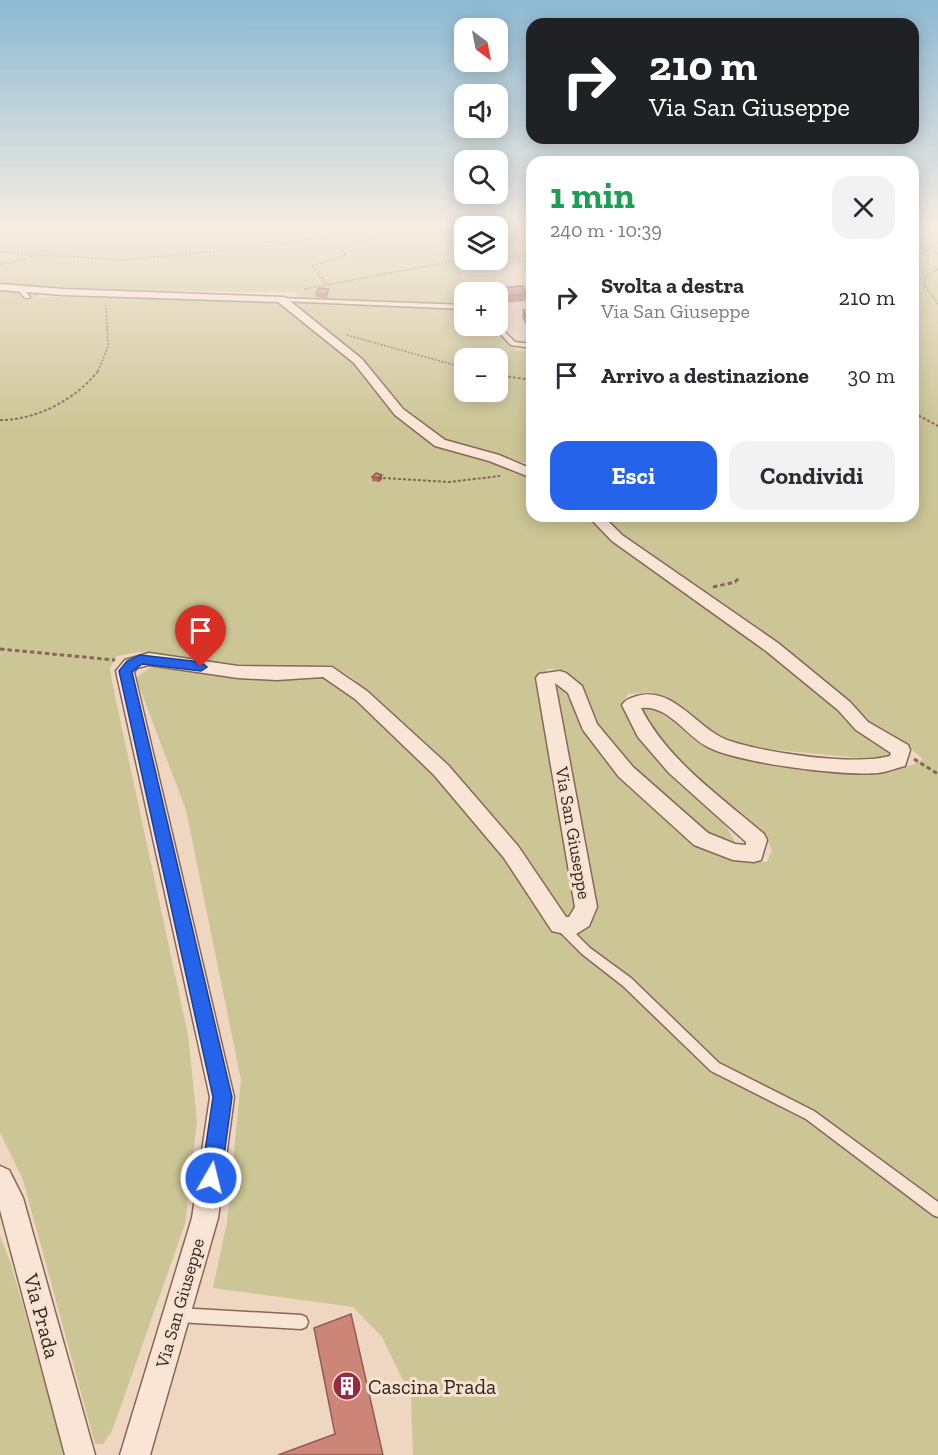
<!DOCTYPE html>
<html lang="it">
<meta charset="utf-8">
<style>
:root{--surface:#fff;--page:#f2f2f3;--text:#2b2b33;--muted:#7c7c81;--accent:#2563eb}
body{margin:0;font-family:"Zilla Slab",serif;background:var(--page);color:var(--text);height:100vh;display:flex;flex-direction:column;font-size:22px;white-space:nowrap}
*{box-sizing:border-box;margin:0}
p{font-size:20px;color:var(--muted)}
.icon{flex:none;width:33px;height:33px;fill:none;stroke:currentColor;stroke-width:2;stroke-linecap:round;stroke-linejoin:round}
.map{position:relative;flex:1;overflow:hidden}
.side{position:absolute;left:526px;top:156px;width:393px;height:366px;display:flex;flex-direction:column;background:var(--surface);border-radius:18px;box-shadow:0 3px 15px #0003}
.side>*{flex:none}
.banner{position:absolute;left:526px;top:18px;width:393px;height:126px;border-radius:18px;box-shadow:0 3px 15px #0003;background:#202124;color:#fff;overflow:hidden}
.needle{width:39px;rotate:148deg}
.controls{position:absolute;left:454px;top:18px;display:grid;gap:12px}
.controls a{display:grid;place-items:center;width:54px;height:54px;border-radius:12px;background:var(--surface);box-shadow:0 3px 15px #0003;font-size:30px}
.pin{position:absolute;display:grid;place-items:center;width:51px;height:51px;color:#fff;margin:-62px -26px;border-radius:50% 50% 50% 0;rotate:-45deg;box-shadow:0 0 6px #0007}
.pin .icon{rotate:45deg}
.me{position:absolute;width:66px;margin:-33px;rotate:8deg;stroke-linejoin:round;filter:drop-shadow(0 0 4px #0008)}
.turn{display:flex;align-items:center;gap:21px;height:126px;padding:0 24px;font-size:27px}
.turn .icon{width:78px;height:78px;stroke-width:2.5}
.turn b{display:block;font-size:42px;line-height:51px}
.round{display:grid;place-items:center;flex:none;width:63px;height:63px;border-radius:18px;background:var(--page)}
.head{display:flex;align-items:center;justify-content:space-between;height:102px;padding:0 24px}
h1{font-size:36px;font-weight:700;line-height:45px;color:#1e9e55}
.cta{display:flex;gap:12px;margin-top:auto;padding:12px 24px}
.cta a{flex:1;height:69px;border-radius:18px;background:var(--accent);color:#fff;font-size:24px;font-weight:700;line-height:69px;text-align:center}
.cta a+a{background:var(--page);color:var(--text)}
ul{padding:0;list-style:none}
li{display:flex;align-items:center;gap:18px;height:78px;padding:0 24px}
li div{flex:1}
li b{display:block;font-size:22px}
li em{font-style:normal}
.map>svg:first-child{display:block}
.green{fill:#ccc595;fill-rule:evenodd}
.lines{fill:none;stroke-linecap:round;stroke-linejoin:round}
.lane-casing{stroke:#886659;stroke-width:3}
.street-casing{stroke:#886659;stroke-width:3}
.path-far2{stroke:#886659;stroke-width:1.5;stroke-dasharray:2 1.5;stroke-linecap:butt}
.path-far1{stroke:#886659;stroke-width:2;stroke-dasharray:3 2;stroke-linecap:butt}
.path{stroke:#886659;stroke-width:3;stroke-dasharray:4.5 3;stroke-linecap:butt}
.lane{fill:#f9e5d5;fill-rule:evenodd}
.street{fill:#f9e5d5;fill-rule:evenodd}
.wall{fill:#b07266}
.shaded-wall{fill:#905d53}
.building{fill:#cd8577;stroke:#905d53;stroke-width:1.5}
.route{fill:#2563eb;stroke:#184099;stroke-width:1.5}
.labels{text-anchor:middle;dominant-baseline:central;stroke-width:6;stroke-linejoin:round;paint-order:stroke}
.street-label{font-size:18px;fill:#38231d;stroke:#f6e2d1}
.near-street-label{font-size:21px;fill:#38231d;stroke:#f6e2d1}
.near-poi-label{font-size:21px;fill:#38231d;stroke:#f6e2d1;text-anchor:start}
</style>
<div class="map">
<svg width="938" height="1455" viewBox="0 0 938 1455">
<rect width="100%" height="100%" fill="#eed6c1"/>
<path class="green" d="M0,227H465V260H498V227H532L531,273H526L523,263L458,270L469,292H465V326H493L517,351L532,350V465L445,440L405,410L362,360L289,302L325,303L326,298L298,297L295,292L73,290L0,283ZM465,358H498V392H465Z
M914,227H938V1455H413L411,1397L382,1337L353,1307L213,1288L227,1222L241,1080L186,810L136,678L152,666L203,674L265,680L328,677L380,717L456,792L506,856L535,904L580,931L553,691L561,687L572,693L578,710L713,852L738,861L767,862L772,851L766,835L712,795L675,760L640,714L644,707L658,708L716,748L740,758L892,769L910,766L923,759L899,739L882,733L781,647L653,560L602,516H914Z
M0,288L39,294L37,297H42L110,296L280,303L355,363L437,444L494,462L532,478V516H589L770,652L854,726L889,747V755L880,760L768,749L725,741L670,701L652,692L628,694L622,706L632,725L716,808L735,842L727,843L705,835L640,778L599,728L581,689L566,670L548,669L539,677L553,790L580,905L575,916L558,915L418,738L351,677L332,665L261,668L139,652L117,656L110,668L112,682L188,1035L197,1121L185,1224L112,1431L103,1444H95L23,1180L0,1132Z
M0,1236L11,1264L65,1455H0Z"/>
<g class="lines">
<g class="lane-casing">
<path id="lane" d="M471,284L474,286L476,292H471L468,286Z
M18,288H22L30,297L29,298H25L17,289Z
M279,298L465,305V309L281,301L279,300Z
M498,325L515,342L532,344V348L511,345L493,326Z
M562,922L566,924L590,948L631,978L719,1063L814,1111L938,1202V1217L933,1215L806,1119L711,1071L623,986L582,954L558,930L557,927L558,924Z
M178,1308L301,1315L306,1317L308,1322L306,1327L301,1329L178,1322L173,1320L171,1315L173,1310Z"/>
</g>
<g class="street-casing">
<path id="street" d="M0,284L63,289L285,297L362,359L403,409L445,440L499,455L532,469V478L489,461L435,446L395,415L354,363L278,302L63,295L0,290Z
M588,516H603L622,535L778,643L850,702L868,722L908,745L910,750L905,766C896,768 887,772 878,773C844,776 735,763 706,746C686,735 667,704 641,708C667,760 721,797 764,834L767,840L761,860L754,862L733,860L694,845L619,777L583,730L568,693L555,683L597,907L589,926L573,936L552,931L504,858L434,775L355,699L323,677L277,680L238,678L149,665L137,668L134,672L234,1097L218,1218L150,1455H120L192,1218L210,1097L116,671L125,660L149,653L238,666L332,667L367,691L448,765L518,846L566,917H569L575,907L536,678L539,674L560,671L566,673L582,686L597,724L633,767L708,833L735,844L746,845V842L669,773L638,737L622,705C626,699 631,698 637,696C674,685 699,732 730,741C766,753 855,766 890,756L891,753L856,730L838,710L766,651L612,541Z
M0,1166L9,1170L23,1198L95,1455H65L0,1210Z"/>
</g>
<path class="path-far2" d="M359,232L357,239L361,241
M914,246L938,253
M0,252L124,260L258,247L385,227
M498,256H532
M0,264L20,261L37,255
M938,269L926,276L924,285L938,304
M327,284L312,266L346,255L341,250L392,227
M304,289L465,259
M347,335L465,368
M98,371L108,347L106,305"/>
<path class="path-far1" d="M498,375L532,380
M914,413L938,426
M0,420C38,420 76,399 99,370
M383,478L449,482L500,476"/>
<path class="path" d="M713,587L735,582L739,578
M0,649L115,660
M914,759L938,774"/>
<use href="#lane" class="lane"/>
<use href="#street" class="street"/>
</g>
<path class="wall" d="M530,258H532V271H531Z
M496,288L526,294V301L498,303V292H496Z
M329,292L327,298L316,297V294Z
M523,310H532V328H527L522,317Z
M372,477L382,479L379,482L372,481Z"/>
<path class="shaded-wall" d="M382,475V479L379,482L378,478Z"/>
<path class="building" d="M530,258H532V265H531Z
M523,286L526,294L498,296L496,288Z
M319,288L329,289L326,294H316Z
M523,310H532V321H527Z
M376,473L382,475L378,478L372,477Z
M351,1314L383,1455H278L335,1434L314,1328Z"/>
<linearGradient id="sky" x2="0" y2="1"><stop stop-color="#8db9d2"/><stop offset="0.53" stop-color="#f7ede3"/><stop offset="1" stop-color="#f7ede3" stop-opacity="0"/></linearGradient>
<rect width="938" height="431" fill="url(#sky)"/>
<path class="route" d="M140,655L201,662L207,667L201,671L142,664L132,672L232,1097L221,1178L218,1184L211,1187L204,1184L201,1178L213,1097L119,671L127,661Z"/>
<defs>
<g id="building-disc" transform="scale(1.5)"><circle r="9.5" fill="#982844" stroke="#f6e2d1"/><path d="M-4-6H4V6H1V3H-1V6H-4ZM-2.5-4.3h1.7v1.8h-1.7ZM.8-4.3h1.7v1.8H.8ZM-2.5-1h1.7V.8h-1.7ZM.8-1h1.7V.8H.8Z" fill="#fff"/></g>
</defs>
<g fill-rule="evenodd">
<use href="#building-disc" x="347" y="1386"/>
</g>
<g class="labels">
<g class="street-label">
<text transform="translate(573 833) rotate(80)">Via San Giuseppe</text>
<text transform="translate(180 1303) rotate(-74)">Via San Giuseppe</text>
</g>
<g class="near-street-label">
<text transform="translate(42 1316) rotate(75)">Via Prada</text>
</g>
<g class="near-poi-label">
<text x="368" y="1386">Cascina Prada</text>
</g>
</g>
</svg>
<div class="controls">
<a><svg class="needle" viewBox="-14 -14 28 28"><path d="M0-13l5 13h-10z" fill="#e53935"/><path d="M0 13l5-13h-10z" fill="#7c7c81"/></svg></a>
<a><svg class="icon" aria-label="sound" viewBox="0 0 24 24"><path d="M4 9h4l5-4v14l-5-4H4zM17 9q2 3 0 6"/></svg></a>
<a><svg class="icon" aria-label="search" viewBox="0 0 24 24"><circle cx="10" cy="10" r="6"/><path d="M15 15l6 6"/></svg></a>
<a><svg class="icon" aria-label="layers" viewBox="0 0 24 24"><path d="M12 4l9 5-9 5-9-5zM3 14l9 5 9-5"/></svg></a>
<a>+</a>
<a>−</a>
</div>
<div class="pin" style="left:201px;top:667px;background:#d93025"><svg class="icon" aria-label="arrive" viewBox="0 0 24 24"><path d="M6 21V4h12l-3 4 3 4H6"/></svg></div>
<svg class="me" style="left:211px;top:1178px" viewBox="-20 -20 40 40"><circle r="17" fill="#2563eb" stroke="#fff" stroke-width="3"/><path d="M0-11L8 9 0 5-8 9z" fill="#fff"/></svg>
<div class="banner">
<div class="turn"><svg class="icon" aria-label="right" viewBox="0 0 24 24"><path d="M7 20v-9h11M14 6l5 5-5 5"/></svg><div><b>210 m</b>Via San Giuseppe</div></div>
</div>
<section class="side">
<div class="head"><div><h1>1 min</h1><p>240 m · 10:39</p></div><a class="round"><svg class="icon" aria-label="close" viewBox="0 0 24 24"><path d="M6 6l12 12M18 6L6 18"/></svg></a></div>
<ul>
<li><svg class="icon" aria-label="right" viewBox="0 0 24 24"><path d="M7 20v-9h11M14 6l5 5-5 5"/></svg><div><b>Svolta a destra</b><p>Via San Giuseppe</p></div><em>210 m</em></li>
<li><svg class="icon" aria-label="arrive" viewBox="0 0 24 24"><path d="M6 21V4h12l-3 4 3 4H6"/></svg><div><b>Arrivo a destinazione</b></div><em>30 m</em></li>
</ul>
<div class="cta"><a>Esci</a><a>Condividi</a></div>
</section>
</div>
